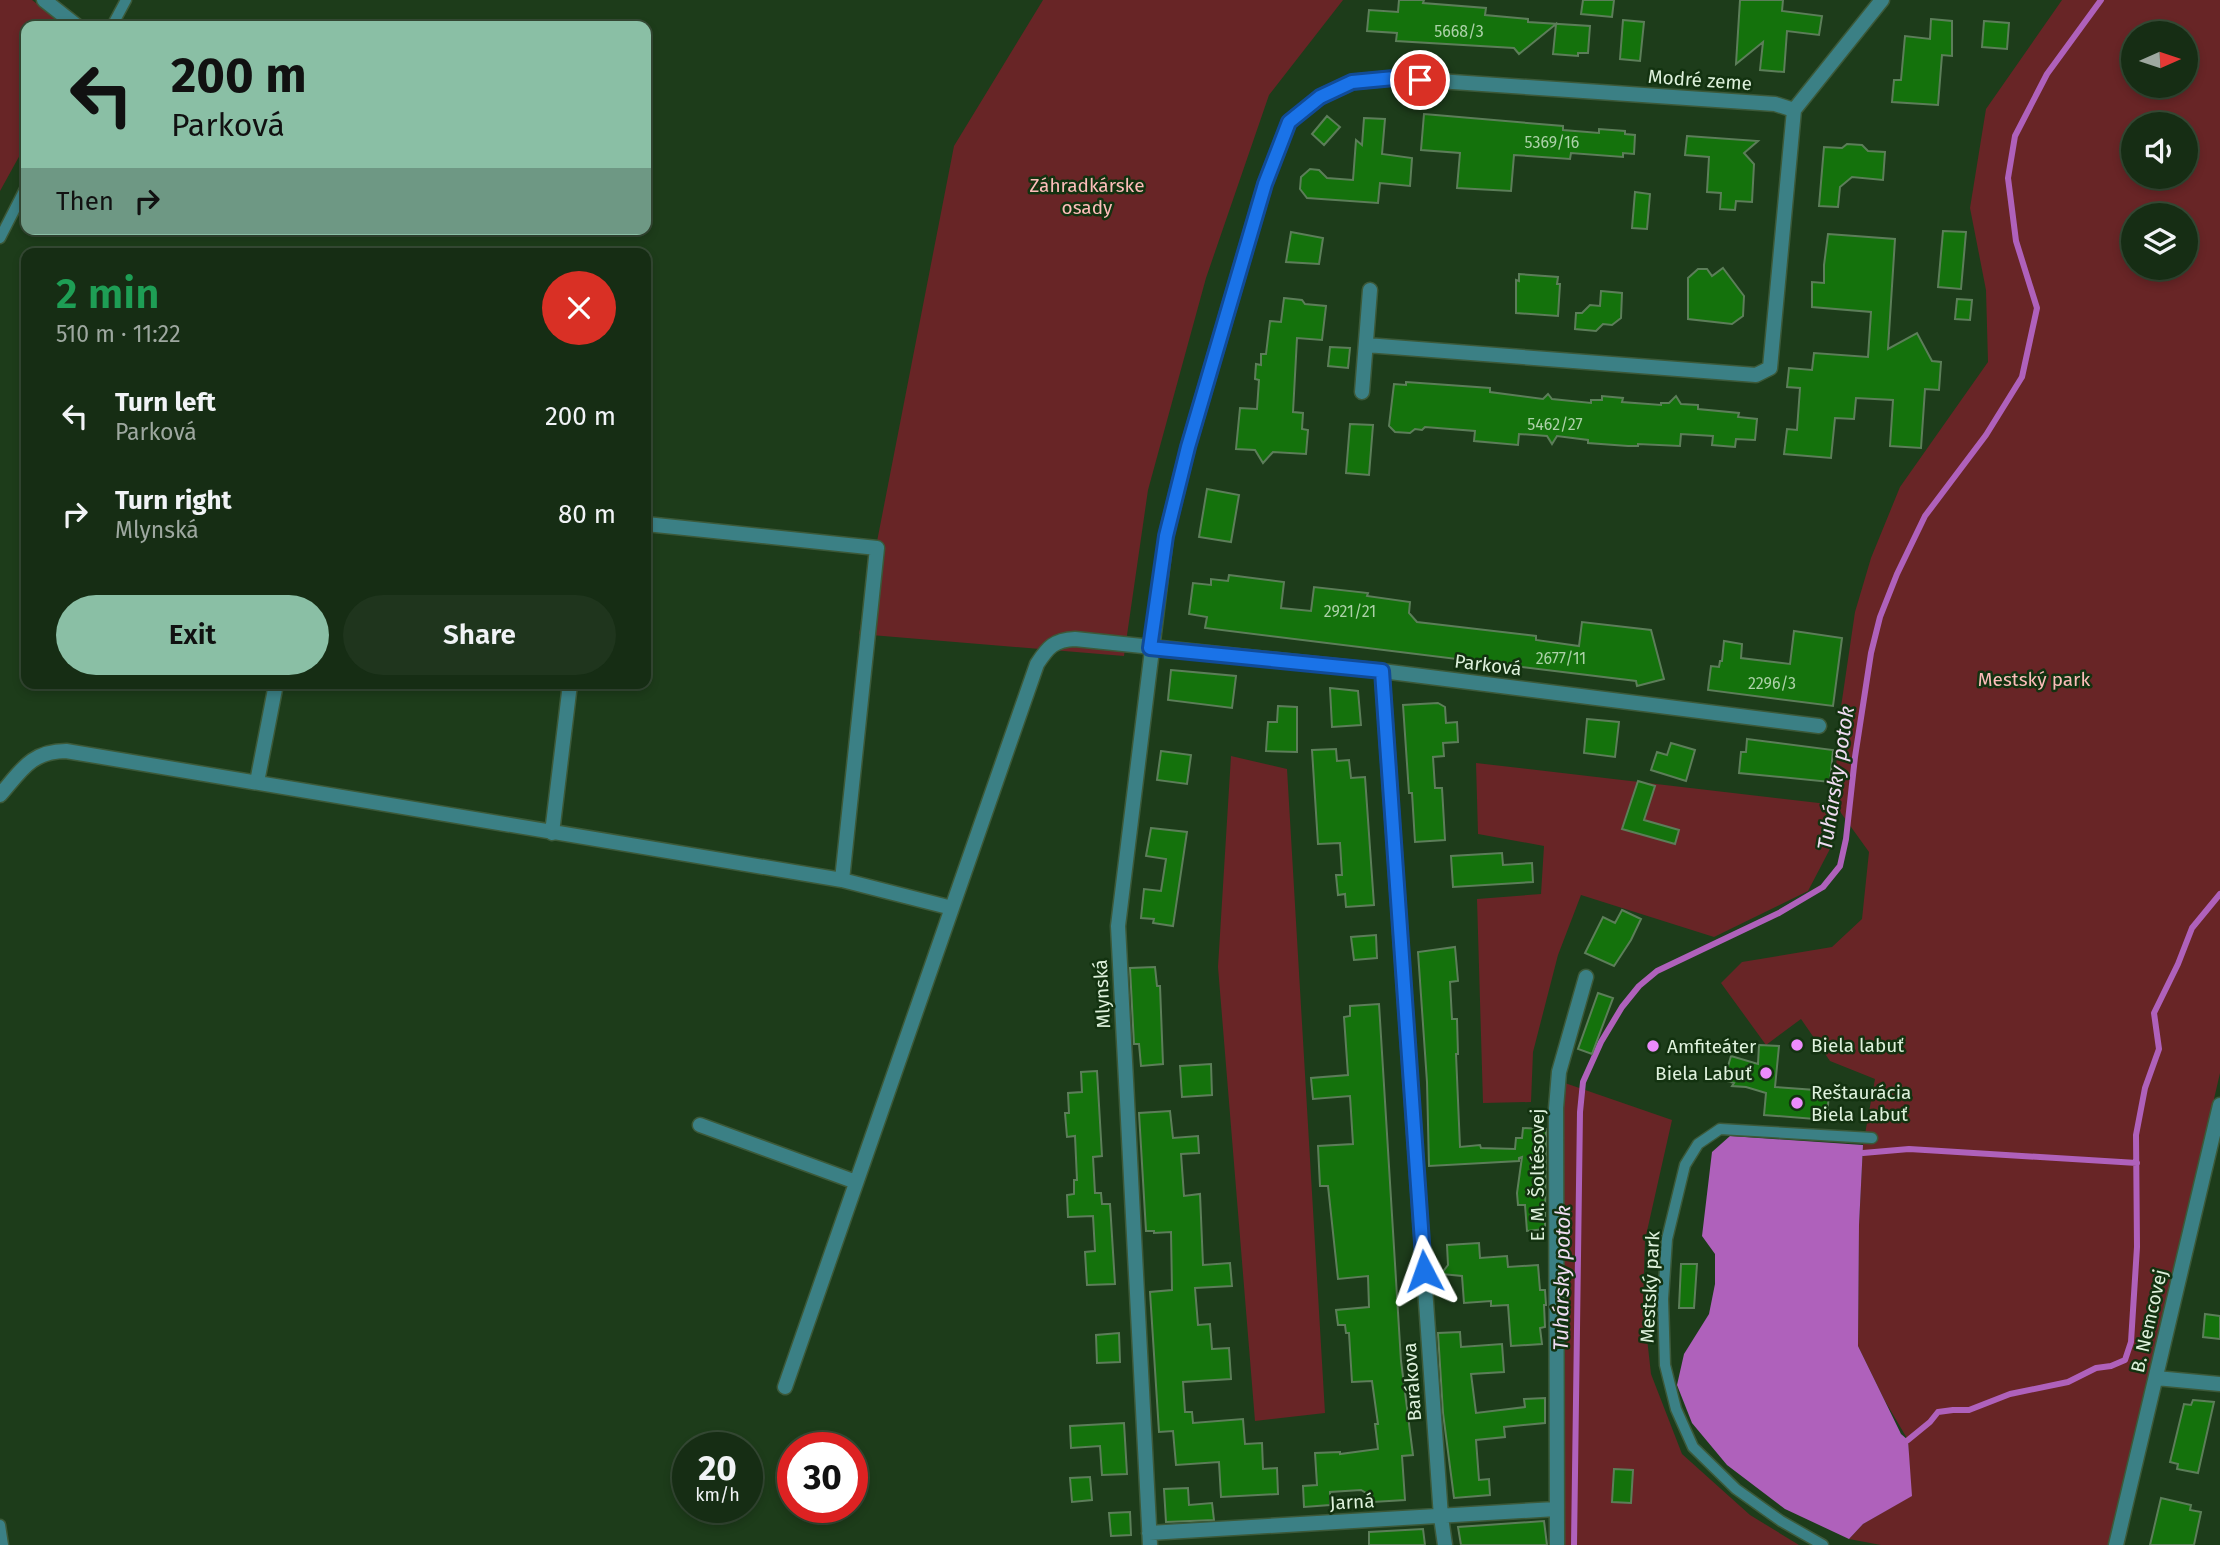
<!DOCTYPE html>
<meta charset="utf-8">
<style>
:root{--surface:#162d14;--page:#1f351d;--text:#f1f3f6;--muted:#9ea8a0;--line:#354934;--accent:#8abfa5}
body{margin:0;font-family:"Fira Sans",sans-serif;background:var(--page);color:var(--text);height:100vh;display:flex;flex-direction:column;font-size:26px;white-space:nowrap}
*{box-sizing:border-box;margin:0}
p{font-size:23px;color:var(--muted)}
.icon{flex:none;width:38px;height:38px;fill:none;stroke:currentColor;stroke-width:2;stroke-linecap:round;stroke-linejoin:round}
.map{position:relative;flex:1;overflow:hidden}
.panel{position:absolute;left:21px;top:248px;width:630px;height:441px;display:flex;flex-direction:column;background:var(--surface);border-radius:14px;box-shadow:0 4px 10px #0003,0 0 0 2px var(--line)}
.panel>*{flex:none}
.hud{position:absolute;left:21px;top:21px;width:630px;height:214px;border-radius:14px;box-shadow:0 4px 10px #0003,0 0 0 2px var(--line);background:#8abfa5;color:#111;overflow:hidden}
.needle{width:46px;rotate:87deg}
.tools{position:absolute;left:2121px;top:21px;display:grid;gap:14px}
.tools a{display:grid;place-items:center;width:77px;height:77px;border-radius:50%;background:var(--surface);box-shadow:0 4px 10px #0003,0 0 0 2px var(--line);font-size:35px}
.speed{position:absolute;left:672px;top:1432px;display:flex;gap:14px;font-size:35px;font-weight:700;text-align:center}
.speed>*{display:grid;place-content:center;width:91px;height:91px;border-radius:50%;background:var(--surface);box-shadow:0 4px 10px #0003,0 0 0 2px var(--line);line-height:1}
.speed small{font-size:18px;font-weight:400}
.speed .limit{border:10px solid #d22;background:#fff;color:#111}
.pin{position:absolute;display:grid;place-items:center;width:60px;height:60px;color:#fff;margin:-30px;border:4px solid #fff;border-radius:50%;box-shadow:0 2px 7px #0007}
.me{position:absolute;width:77px;margin:-38px;rotate:356deg;stroke-linejoin:round;filter:drop-shadow(0 0 5px #0008)}
.turn{display:flex;align-items:center;gap:24px;height:147px;padding:0 35px;font-size:32px}
.turn .icon{width:91px;height:91px;stroke-width:2.5}
.turn b{display:block;font-size:49px;line-height:60px}
.then{display:flex;align-items:center;height:66px;padding:0 35px;background:#0003;gap:14px;font-size:26px}
.round{display:grid;place-items:center;flex:none;width:74px;height:74px;border-radius:37px;background:var(--page)}
.overview{display:flex;align-items:center;justify-content:space-between;height:119px;padding:0 35px}
h1{font-size:42px;font-weight:600;line-height:52px;color:#1e9e55}
.button{display:flex;gap:14px;margin-top:auto;padding:14px 35px}
.button a{flex:1;height:80px;border-radius:42px;background:var(--accent);color:#111;font-size:28px;font-weight:600;line-height:80px;text-align:center}
.button a+a{background:var(--page);color:var(--text)}
ul{padding:0;list-style:none}
li{display:flex;align-items:center;gap:21px;height:98px;padding:0 35px}
li div{flex:1}
li b{display:block;font-size:26px}
li em{font-style:normal}
.map>svg:first-child{display:block}
.green{fill:#682526;fill-rule:evenodd}
.water{fill:#af61bb}
.lines{fill:none;stroke-linecap:round;stroke-linejoin:round}
.stream{stroke:#af61bb;stroke-width:6}
.building{fill:#14720c;stroke:#5c7e59;stroke-width:2}
.lane-casing{stroke:#3c5939;stroke-width:13}
.street-casing{stroke:#3c5939;stroke-width:17}
.lane{stroke:#3b8085;stroke-width:10}
.street{stroke:#3b8085;stroke-width:14}
.route-casing{stroke:#114b97;stroke-width:18}
.route{stroke:#1a73e8;stroke-width:12}
.poi-dot{fill:#ec8cfb;stroke:#133210;stroke-width:2.5}
.labels{text-anchor:middle;dominant-baseline:central;stroke-width:5;stroke-linejoin:round;paint-order:stroke}
.number-label{font-size:16px;fill:#acd1a8}
.street-label{font-size:19px;fill:#def1dc;stroke:#133210}
.park-label{font-size:19px;fill:#fdbdba;stroke:#133210}
.poi-label{font-size:19px;fill:#def1dc;stroke:#133210;text-anchor:start}
.water-label{font-size:21px;font-style:italic;fill:#f0dcf2;stroke:#133210}
</style>
<div class="map">
<svg width="2220" height="1545" viewBox="0 0 2220 1545">
<rect width="100%" height="100%" fill="#1d3c1a"/>
<path class="green" d="M0,0H32L66,26H26V144L0,191Z
M1043,0H1343L1269,95L1206,278L1148,490L1124,656L859,634L954,146Z
M2062,0H2220V1073L2111,1545H1881L1849,1539L1863,1524L1911,1496L1908,1440L1885,1401L1858,1346L1859,1225L1863,1145L1875,1079L1830,1061L1801,1019L1766,1045L1721,983L1742,962L1832,947L1862,919L1869,852L1836,806L1831,847L1808,891L1714,937L1581,895L1558,955L1533,1052L1531,1102L1483,1103L1477,899L1541,894L1544,846L1478,834L1476,763L1836,805V767L1841,707L1855,612L1871,558L1900,487L1988,362L1986,290L1970,208L1986,109ZM2133,33H2186V86H2133ZM2133,124H2186V177H2133ZM2133,215H2186V268H2133Z
M1231,756L1287,769L1325,1413L1255,1421L1218,967Z
M1562,1082L1672,1120L1645,1240L1643,1302L1651,1374L1682,1454L1750,1515L1799,1545H1560Z"/>
<path class="water" d="M1730,1136L1863,1145L1859,1225L1858,1346L1901,1434L1908,1440L1912,1496L1863,1524L1849,1539L1785,1509L1727,1465L1692,1423L1677,1385L1684,1354L1709,1314L1715,1284V1254L1702,1236L1712,1152Z"/>
<g class="lines">
<path class="stream" d="M1863,1153L1909,1149L2137,1163
M1908,1440L1930,1422L1938,1412L1953,1410H1969L2010,1394L2068,1382L2096,1368L2111,1366L2125,1360L2131,1342L2137,1247L2136,1135L2145,1088L2159,1049L2154,1013L2178,964L2192,928L2220,894
M1574,1545L1580,1112L1583,1082L1601,1042L1622,1007L1639,986L1657,971L1779,913L1823,887L1840,866L1846,839L1855,757L1871,653L1880,617L1897,574L1925,516L1986,435L2022,377L2037,308L2016,241L2008,178L2015,136L2047,74L2101,0"/>
</g>
<path class="building" d="M1399,0H1424L1423,3L1486,8L1485,15L1528,19V22L1590,26L1588,53H1578V56L1553,54L1556,24L1519,54L1514,48L1396,41L1397,33L1367,31L1369,10L1398,12Z
M1583,0H1614L1612,17L1581,14Z
M1740,0H1783L1782,11L1822,16L1819,35L1787,31L1784,72L1760,70L1763,42L1736,64Z
M1931,19L1952,21V56L1942,55L1938,105L1892,102L1894,80H1901L1905,36L1930,39Z
M1623,20L1644,22L1640,61L1620,59Z
M1984,21L2009,23L2007,49L1982,47Z
M1424,114L1563,126V130L1599,133V129L1625,131V134L1635,135L1634,154L1623,153V157L1571,153L1570,159L1514,155L1511,191L1457,188L1460,153L1421,150Z
M1327,116L1340,127L1324,145L1312,134Z
M1364,118L1385,119L1382,154L1412,158L1410,186L1380,183L1378,203L1307,198L1300,189L1301,177L1310,169L1319,170L1327,178L1353,180L1356,140L1362,145Z
M1687,136L1758,141L1744,153L1754,164L1752,202L1736,201L1735,210L1720,209L1721,193L1707,192L1709,157L1685,155Z
M1847,144L1862,145L1868,151L1885,152L1883,180L1852,177L1840,187L1838,207L1819,206L1824,147L1842,148Z
M1635,192L1650,194L1647,229L1632,228Z
M1943,231L1966,232L1961,289L1938,287Z
M1291,232L1323,238L1319,264L1286,262Z
M1828,234L1895,239L1888,349L1917,333L1932,361L1941,362L1939,390L1925,389L1921,448L1890,446L1893,400L1856,398L1854,419L1835,418L1831,458L1784,454L1787,429L1797,430L1800,388L1787,387L1789,368L1812,370L1814,353L1868,357L1871,312L1812,307V282L1824,283V265Z
M1723,268L1744,296L1743,316L1732,324L1688,319V278L1698,269H1707L1712,276Z
M1519,274L1558,277L1557,284H1560L1558,316L1516,313V280L1519,281Z
M1601,291L1622,293L1621,318L1612,325L1603,324L1596,331L1575,329L1576,313H1582L1590,305L1600,306Z
M1284,298L1302,300L1305,304L1326,306L1322,340L1297,338L1293,412L1303,413L1302,429L1308,430L1306,454L1273,452L1263,463L1255,450L1236,449L1240,408L1257,409L1259,380L1255,379L1256,364L1261,365V354H1266L1270,321L1281,322Z
M1957,299L1972,300L1970,320L1955,319Z
M1330,347L1350,348L1348,368L1328,366Z
M1406,382L1490,388V392L1543,399L1548,394L1552,399L1591,403V400H1602V396L1623,398L1622,402L1661,405V403H1669L1676,396L1681,404L1698,405V409L1739,413L1738,417L1757,419L1755,440L1736,439L1735,447L1712,445L1713,436L1681,434L1680,446L1638,444V446H1628L1588,443V440L1557,436L1552,444L1547,436L1519,434L1518,445L1474,441L1475,431L1425,427L1422,430L1415,429L1410,433L1395,432L1389,426L1394,384L1406,385Z
M1350,424L1373,425L1369,475L1346,473Z
M1207,489L1239,495L1231,542L1199,537Z
M1229,575L1284,582L1281,608L1311,611L1314,587L1368,593L1367,596L1410,602L1409,613L1417,622L1536,636V640L1579,646L1582,622L1651,630L1664,679L1637,686L1636,681L1205,628L1207,617L1189,614L1193,583L1211,585V579L1228,581Z
M1794,631L1842,638L1833,706L1708,690L1711,666L1719,667L1720,661H1722L1724,641L1742,644L1741,658L1790,664Z
M1171,670L1236,676L1232,708L1168,700Z
M1330,688L1358,691L1361,725L1332,727Z
M1438,703L1445,707L1446,723L1457,722L1458,742L1443,743L1444,756L1433,757L1435,788H1442L1445,840L1415,842L1412,793H1409L1403,705Z
M1278,706L1297,707V752L1266,751L1268,722H1277Z
M1587,719L1619,722L1615,757L1584,753Z
M1747,739L1833,750L1830,782L1739,773L1741,752H1746Z
M1671,743L1695,750L1686,781L1651,770L1657,752L1667,755Z
M1336,749L1337,761L1349,760L1351,778L1365,777L1374,905L1346,907L1345,894L1338,895L1336,875H1342L1340,843L1318,844L1312,750Z
M1161,751L1191,755L1187,784L1157,780Z
M1638,781L1655,786L1644,820L1679,830L1675,844L1622,829Z
M1151,828L1187,832L1173,926L1153,923L1154,919L1141,918L1144,889L1161,891L1166,859L1146,856Z
M1502,853L1503,865L1532,863L1533,882L1453,887L1451,856Z
M1622,910L1641,919L1631,940L1614,966L1585,953L1603,917L1615,923Z
M1376,935L1377,958L1354,960L1351,937Z
M1455,947L1458,981L1450,982L1452,1019H1457L1458,1054H1456L1460,1147L1480,1145L1481,1148L1515,1149L1516,1138H1522L1523,1128L1546,1129L1545,1229L1527,1231L1525,1205H1518L1517,1193L1522,1157L1519,1158V1161L1429,1166L1427,1082L1418,952Z
M1155,967L1157,986H1160L1163,1064L1141,1066L1139,1044H1134L1130,968Z
M1598,993L1613,998L1592,1054L1578,1049Z
M1379,1004L1401,1361L1413,1455L1402,1456L1405,1500L1373,1502V1497L1361,1490L1330,1492V1505L1304,1507L1303,1486L1317,1485L1315,1453L1340,1452V1454L1378,1449L1375,1424H1378L1372,1381L1352,1382L1349,1333H1346L1345,1325H1338L1336,1310L1369,1307L1368,1276L1338,1279L1328,1186H1320L1318,1146L1353,1144L1350,1096L1313,1099L1311,1078L1348,1075L1344,1017L1350,1016V1006Z
M1759,1045L1779,1046L1775,1087L1829,1091L1827,1120L1764,1115L1766,1093L1746,1087L1732,1086L1734,1083L1724,1080L1731,1056L1758,1064Z
M1211,1064L1212,1095L1182,1097L1180,1066Z
M1097,1071L1102,1156L1093,1157L1095,1193H1101L1102,1204H1110L1115,1284L1087,1285L1085,1252L1095,1251L1093,1216L1068,1217L1067,1195L1074,1194V1180H1077L1075,1136L1067,1137L1065,1113H1069L1068,1093L1082,1092L1081,1072Z
M1170,1111L1173,1138L1198,1136L1199,1153L1181,1154L1184,1196L1200,1194L1203,1265L1230,1263L1232,1286L1195,1288L1198,1325L1210,1324L1212,1349L1229,1348L1231,1379L1183,1382L1185,1412H1192L1193,1423L1243,1419L1245,1444L1262,1443L1263,1469L1277,1468L1278,1494L1221,1497L1219,1462L1176,1465L1173,1431L1159,1432L1150,1292L1172,1290L1171,1232L1154,1233V1231H1146L1139,1113Z
M1479,1243L1480,1258L1507,1256L1508,1267L1538,1265L1540,1290H1545L1546,1305H1544L1545,1327L1540,1328L1542,1344L1511,1346L1508,1305L1491,1306V1301L1464,1303L1462,1276L1441,1274L1448,1265L1447,1245Z
M1681,1264H1697L1694,1308H1679Z
M2205,1314L2220,1316V1339L2203,1337Z
M1460,1332L1461,1347L1502,1344L1504,1372L1471,1374L1476,1413L1525,1407L1524,1399L1545,1398V1423L1504,1427L1505,1437L1476,1440L1479,1480L1489,1479L1490,1495L1454,1498L1443,1413L1438,1333Z
M1119,1333L1120,1362L1097,1363L1096,1335Z
M2193,1400L2214,1402L2198,1473L2177,1469L2178,1464L2170,1462L2184,1404L2191,1405Z
M1124,1423L1127,1474L1102,1475L1100,1446L1071,1448L1070,1426Z
M1614,1469L1633,1470L1631,1503L1612,1502Z
M1090,1477L1092,1500L1072,1502L1070,1478Z
M1188,1488L1189,1505L1212,1503L1214,1520L1166,1522L1164,1489Z
M2161,1498L2191,1505L2190,1510L2201,1512L2194,1545H2150Z
M1130,1512L1131,1535L1111,1536L1109,1513Z
M1544,1521L1547,1545H1461L1458,1527Z
M1423,1529L1425,1545H1369V1532Z"/>
<g class="lines">
<g class="lane-casing">
<path id="lane" d="M112,26L126,0
M0,238L26,187
M0,1525L3,1545
M1823,1545L1781,1521L1736,1489L1693,1447L1676,1409L1665,1365L1663,1299L1667,1239L1685,1165L1698,1144L1720,1129L1872,1138"/>
</g>
<g class="street-casing">
<path id="street" d="M44,0L77,26
M1794,110L1882,0
M1366,345L1756,375L1770,368L1794,110
M1362,392L1370,290
M646,524L877,548L842,880L952,908
M1382,671L1441,1517L1445,1545
M257,782L276,684
M0,795C21,771 31,751 66,751L842,880
M552,833L570,684
M700,1125L856,1182
M2156,1378L2220,1384
M785,1387L1037,664C1048,647 1054,640 1075,639L1382,671L1819,726
M1149,1533L1556,1509
M1150,1545L1118,926L1166,536L1188,447L1265,184L1289,122L1320,97L1352,82L1394,78L1775,104L1794,110
M1557,1545L1556,1108L1559,1072L1586,977
M2116,1545L2220,1105"/>
</g>
<use href="#lane" class="lane"/>
<use href="#street" class="street"/>
</g>
<g class="lines">
<g class="route-casing">
<path id="route" d="M1420,80L1394,78L1352,82L1320,97L1289,122L1265,184L1188,447L1166,536L1150,648L1382,671L1424,1271"/>
</g>
<use href="#route" class="route"/>
</g>
<g class="poi-dot">
<circle cx="1797" cy="1045" r="7"/>
<circle cx="1653" cy="1046" r="7"/>
<circle cx="1766" cy="1073" r="7"/>
<circle cx="1797" cy="1103" r="7"/>
</g>
<g class="labels">
<g class="number-label">
<text x="1459" y="31">5668/3</text>
<text x="1552" y="142">5369/16</text>
<text x="1555" y="424">5462/27</text>
<text x="1350" y="611">2921/21</text>
<text x="1561" y="658">2677/11</text>
<text x="1772" y="683">2296/3</text>
</g>
<g class="street-label">
<text transform="translate(1700 80) rotate(4)">Modré zeme</text>
<text transform="translate(1488 665) rotate(7)">Parková</text>
<text transform="translate(1102 994) rotate(-93)">Mlynská</text>
<text transform="translate(1537 1175) rotate(-90)">E. M. Šoltésovej</text>
<text transform="translate(1650 1287) rotate(-87)">Mestský park</text>
<text transform="translate(2149 1321) rotate(-77)">B. Nemcovej</text>
<text transform="translate(1412 1382) rotate(-94)">Barákova</text>
<text transform="translate(1352 1502) rotate(-3)">Jarná</text>
</g>
<g class="park-label">
<text x="1087" y="185">Záhradkárske<tspan x="1087" dy="22">osady</tspan></text>
<text x="2034" y="679">Mestský park</text>
</g>
<g class="poi-label">
<text x="1811" y="1045">Biela labuť</text>
<text x="1667" y="1046">Amfiteáter</text>
<text x="1752" y="1073" text-anchor="end">Biela Labuť</text>
<text x="1811" y="1092">Reštaurácia<tspan x="1811" dy="22">Biela Labuť</tspan></text>
</g>
<g class="water-label">
<text transform="translate(1836 778) rotate(-81)">Tuhársky potok</text>
<text transform="translate(1562 1278) rotate(-89)">Tuhársky potok</text>
</g>
</g>
</svg>
<div class="tools">
<a><svg class="needle" viewBox="-14 -14 28 28"><path d="M0-13l5 13h-10z" fill="#e53935"/><path d="M0 13l5-13h-10z" fill="#9ea8a0"/></svg></a>
<a><svg class="icon" aria-label="sound" viewBox="0 0 24 24"><path d="M4 9h4l5-4v14l-5-4H4zM17 9q2 3 0 6"/></svg></a>
<a><svg class="icon" aria-label="layers" viewBox="0 0 24 24"><path d="M12 4l9 5-9 5-9-5zM3 14l9 5 9-5"/></svg></a>
</div>
<div class="speed"><div>20<small>km/h</small></div><div class="limit">30</div></div>
<div class="pin" style="left:1420px;top:80px;background:#d93025"><svg class="icon" aria-label="arrive" viewBox="0 0 24 24"><path d="M6 21V4h12l-3 4 3 4H6"/></svg></div>
<svg class="me" style="left:1424px;top:1271px" viewBox="-20 -20 40 40"><path d="M0-17L14 15 0 8-14 15z" fill="#1a73e8" stroke="#fff" stroke-width="4"/></svg>
<div class="hud">
<div class="turn"><svg class="icon" aria-label="left" viewBox="0 0 24 24"><path d="M17 20v-9H6M10 6l-5 5 5 5"/></svg><div><b>200 m</b>Parková</div></div>
<div class="then">Then<svg class="icon" aria-label="right" viewBox="0 0 24 24"><path d="M7 20v-9h11M14 6l5 5-5 5"/></svg></div>
</div>
<section class="panel">
<div class="overview"><div><h1>2 min</h1><p>510 m · 11:22</p></div><a class="round" style="background:#d93025;color:#fff"><svg class="icon" aria-label="close" viewBox="0 0 24 24"><path d="M6 6l12 12M18 6L6 18"/></svg></a></div>
<ul>
<li><svg class="icon" aria-label="left" viewBox="0 0 24 24"><path d="M17 20v-9H6M10 6l-5 5 5 5"/></svg><div><b>Turn left</b><p>Parková</p></div><em>200 m</em></li>
<li><svg class="icon" aria-label="right" viewBox="0 0 24 24"><path d="M7 20v-9h11M14 6l5 5-5 5"/></svg><div><b>Turn right</b><p>Mlynská</p></div><em>80 m</em></li>
</ul>
<div class="button"><a>Exit</a><a>Share</a></div>
</section>
</div>
